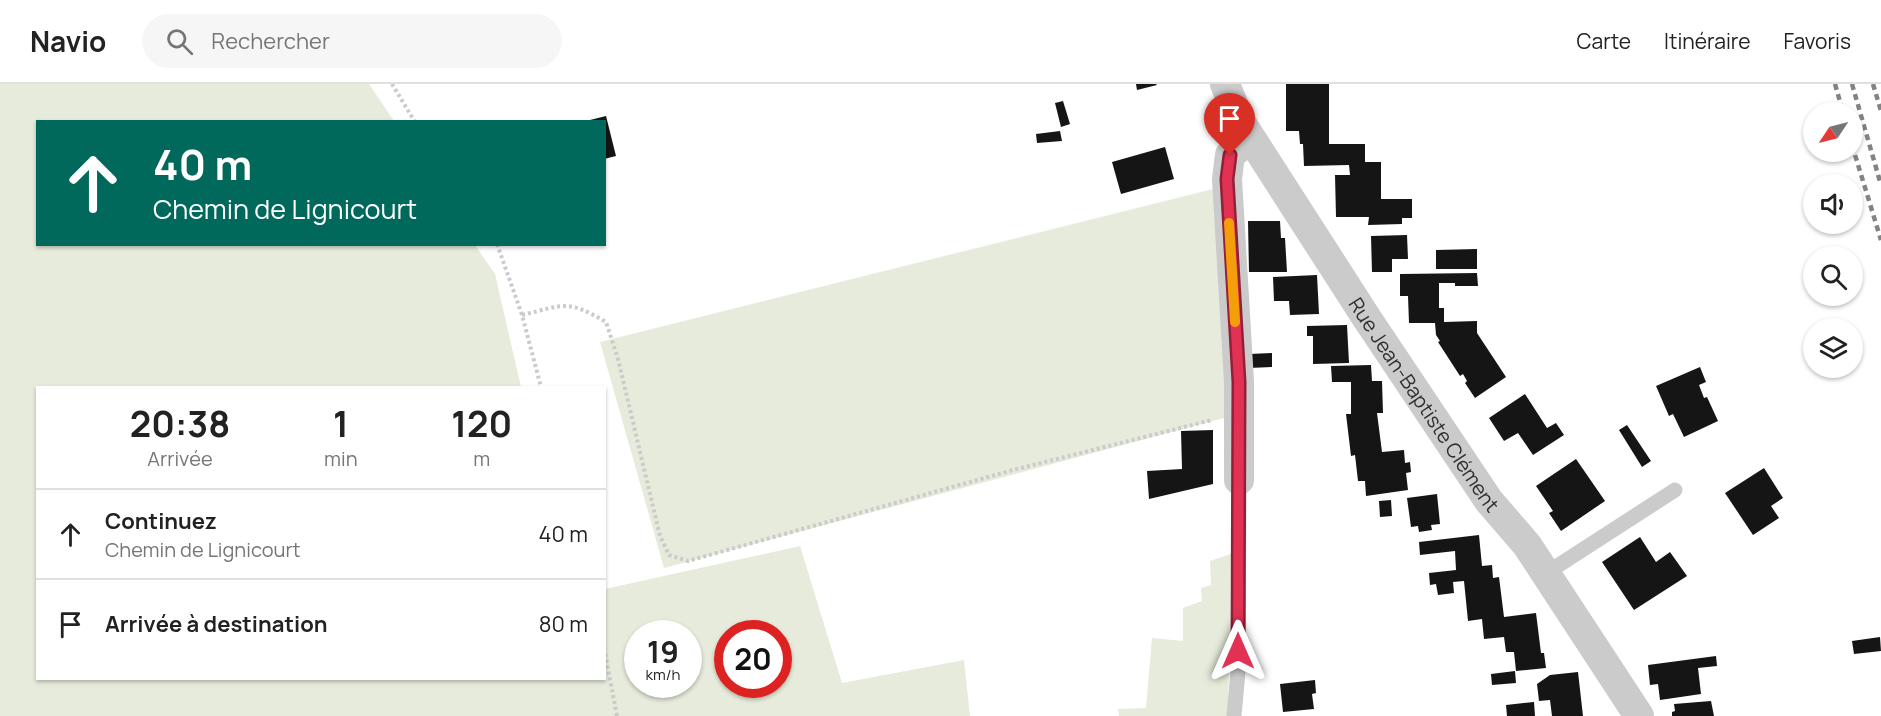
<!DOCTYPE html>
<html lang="fr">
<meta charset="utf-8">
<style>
:root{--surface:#fff;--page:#f6f6f6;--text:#222;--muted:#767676;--line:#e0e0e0}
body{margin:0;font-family:Manrope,sans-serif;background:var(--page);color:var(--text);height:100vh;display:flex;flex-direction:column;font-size:22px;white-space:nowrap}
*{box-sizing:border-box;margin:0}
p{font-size:20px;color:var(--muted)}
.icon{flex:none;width:33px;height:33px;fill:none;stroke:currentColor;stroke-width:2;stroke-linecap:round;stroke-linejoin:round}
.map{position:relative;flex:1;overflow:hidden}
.sheet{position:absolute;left:36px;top:302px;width:570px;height:294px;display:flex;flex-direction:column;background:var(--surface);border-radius:0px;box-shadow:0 2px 4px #0004}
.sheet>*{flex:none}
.hud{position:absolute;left:36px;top:36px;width:570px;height:126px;border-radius:0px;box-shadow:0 2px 4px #0004;background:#00695c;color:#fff;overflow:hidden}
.needle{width:39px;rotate:235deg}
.tools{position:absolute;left:1803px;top:18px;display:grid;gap:12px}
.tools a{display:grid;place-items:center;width:60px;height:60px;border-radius:50%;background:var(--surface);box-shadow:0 2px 4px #0004;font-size:30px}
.speed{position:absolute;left:624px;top:536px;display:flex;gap:12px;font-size:30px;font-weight:700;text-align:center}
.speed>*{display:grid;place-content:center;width:78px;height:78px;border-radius:50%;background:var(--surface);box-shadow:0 2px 4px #0004;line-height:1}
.speed small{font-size:15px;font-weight:400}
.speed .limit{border:9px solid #d22;background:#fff;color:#111}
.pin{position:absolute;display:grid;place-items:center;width:51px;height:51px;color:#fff;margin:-62px -26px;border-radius:50% 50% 50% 0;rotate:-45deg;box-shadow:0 0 6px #0007}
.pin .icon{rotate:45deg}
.me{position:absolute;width:66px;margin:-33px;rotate:0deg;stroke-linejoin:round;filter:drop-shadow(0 0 4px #0008)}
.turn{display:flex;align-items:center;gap:21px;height:126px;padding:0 18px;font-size:27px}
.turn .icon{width:78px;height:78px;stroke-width:2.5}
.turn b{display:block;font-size:42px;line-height:51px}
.eta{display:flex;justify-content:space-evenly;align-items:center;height:102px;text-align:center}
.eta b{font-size:36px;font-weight:700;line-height:42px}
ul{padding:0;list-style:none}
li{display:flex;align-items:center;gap:18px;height:90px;padding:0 18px;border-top:2px solid var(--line)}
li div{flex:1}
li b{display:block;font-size:22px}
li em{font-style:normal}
header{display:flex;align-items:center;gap:36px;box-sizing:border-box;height:84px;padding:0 30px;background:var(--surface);border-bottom:2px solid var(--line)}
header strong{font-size:28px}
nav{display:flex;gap:33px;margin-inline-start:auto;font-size:21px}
.search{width:420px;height:54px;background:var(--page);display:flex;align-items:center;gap:15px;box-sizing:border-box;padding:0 21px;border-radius:33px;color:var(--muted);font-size:22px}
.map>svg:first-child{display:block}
.green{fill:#e6ebdb;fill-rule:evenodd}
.building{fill:#151515}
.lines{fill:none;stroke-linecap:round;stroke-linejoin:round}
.path{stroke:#cbcbcb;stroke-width:4;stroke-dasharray:3 3;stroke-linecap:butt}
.service{stroke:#cbcbcb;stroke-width:15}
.minor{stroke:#cbcbcb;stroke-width:30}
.rail{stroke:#838383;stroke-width:4.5;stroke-dasharray:6 4.5;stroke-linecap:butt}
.route-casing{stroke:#932037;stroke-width:15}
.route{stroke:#e23254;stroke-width:10}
.slow{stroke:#f59e0b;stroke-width:10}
.labels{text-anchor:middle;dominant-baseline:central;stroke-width:6;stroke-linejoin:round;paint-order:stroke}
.street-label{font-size:20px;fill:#2e2e2e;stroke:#fff}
</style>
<header>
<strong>Navio</strong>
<div class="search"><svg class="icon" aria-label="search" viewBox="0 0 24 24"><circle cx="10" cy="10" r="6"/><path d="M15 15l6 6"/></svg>Rechercher</div>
<nav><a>Carte</a><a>Itinéraire</a><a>Favoris</a></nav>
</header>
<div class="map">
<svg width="1881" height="632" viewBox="0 0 1881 632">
<rect width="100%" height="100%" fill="#fff"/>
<path class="green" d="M0,0H369L394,37L38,38V160L475,161L495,190L521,303H38V594H604L605,505L800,462L842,599L964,576L970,632H0ZM638,549H688V600H638ZM728,549H778V600H728Z
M1213,105L1239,330L664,484L600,258Z
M1231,470L1228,632H1119L1118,625L1146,624L1152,554L1183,557V524L1202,517L1201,504L1211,501L1210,477Z"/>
<path class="building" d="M1136,0H1156L1157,1L1137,6Z
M1286,0H1329V60H1365V78H1381V115H1412V134H1402V140L1368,141L1369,133H1336L1335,91H1350L1349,81L1304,82L1303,60H1300L1299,47H1286Z
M1063,17L1070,40L1061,43L1055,19Z
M606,32L616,72L604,75V38L586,37Z
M1060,47L1062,57L1037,59L1036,50Z
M1165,63L1174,95L1121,110L1112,78Z
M1248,137H1280L1281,154H1285L1287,188H1249Z
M1407,151L1408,175H1392V188H1372L1371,152Z
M1477,165V185H1436V166Z
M1477,189L1478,202H1455V199H1439V224H1444V238L1477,237V249L1506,293L1475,314L1465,299L1467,297L1463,290L1460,292L1438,258L1440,257L1436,251L1435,239H1409L1408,212H1400V190Z
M1317,191L1319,230L1290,231L1289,217H1274L1273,193Z
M1347,241L1349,279L1313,280V252H1307V242Z
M1272,269V283L1249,284V270Z
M1371,281L1372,297H1382L1383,329H1377L1382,368L1404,366L1405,379L1410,378L1411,388L1406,389L1408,406L1366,412L1365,397H1358L1355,371L1351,372L1346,330H1351V298H1332L1331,282Z
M1700,283L1706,298L1699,301L1704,314L1707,313L1718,337L1684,353L1673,330L1669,332L1656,302Z
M1525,310L1547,344L1556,339L1564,351L1533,371L1518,349L1504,357L1489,334Z
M1627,341L1651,377L1642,383L1619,346Z
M1213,346V400L1149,415L1147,387L1182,385L1181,347Z
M1576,375L1605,417L1561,447L1549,429L1553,427L1536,402Z
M1764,384L1783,414L1771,422L1779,434L1753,451L1725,409Z
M1437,410L1440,440L1431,441L1432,446L1419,448L1418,442L1411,443L1407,414Z
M1391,416L1392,432L1380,433L1379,417Z
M1479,451L1482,482L1492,481L1493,494L1499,493L1504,533L1536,529L1541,569H1544L1546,584L1516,587L1514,568H1506L1504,553L1484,555L1482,535L1468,537L1464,497L1453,498L1454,509L1438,511L1436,500L1430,501L1429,489L1456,486L1455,467L1420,471L1419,458Z
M1640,453L1656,478L1670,468L1687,492L1634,526L1602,478Z
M1880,553L1881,567L1854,570L1852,557Z
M1716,572L1717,582L1698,584L1701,610L1660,616L1658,600L1650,601L1648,581Z
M1515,587L1516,599L1492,601L1491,590Z
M1578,588L1583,632H1552L1550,616L1539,617L1537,600L1550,591Z
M1315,596L1316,609L1312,610L1314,625L1283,628L1280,600Z
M1711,617L1714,632H1672V628L1675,627L1674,620Z
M1534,618L1535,632H1507L1506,621Z"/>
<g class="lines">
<path class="path" d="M392,0L415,38
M497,160L522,231L541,303
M522,231C564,221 567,215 606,238L618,275L660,452L669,471L688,477L1013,386L1212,336
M604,564L617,632"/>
<path class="service" d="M1545,490L1675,406
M1234,632L1238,588L1239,396"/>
<g class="minor">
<path id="s1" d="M1225,0L1240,37L1366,233L1489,417L1527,461L1639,632"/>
<path d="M1239,396V298L1227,95L1230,71L1250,54"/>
</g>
<path class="rail" d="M1835,0L1843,28
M1852,0L1881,101
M1873,0L1881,27
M1852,61L1881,156"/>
</g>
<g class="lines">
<g class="route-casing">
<path id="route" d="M1230,71L1227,95L1239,298L1238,567"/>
</g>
<use href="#route" class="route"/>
<path class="slow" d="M1229,139L1235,238"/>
</g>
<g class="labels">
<g class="street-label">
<text stroke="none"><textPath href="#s1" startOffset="378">Rue Jean-Baptiste Clément</textPath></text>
</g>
</g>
</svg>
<div class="tools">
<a><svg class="needle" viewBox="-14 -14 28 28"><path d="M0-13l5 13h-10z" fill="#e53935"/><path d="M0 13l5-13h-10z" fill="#767676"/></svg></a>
<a><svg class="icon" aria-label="sound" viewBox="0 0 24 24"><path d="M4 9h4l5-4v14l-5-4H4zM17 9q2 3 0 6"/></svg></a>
<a><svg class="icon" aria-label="search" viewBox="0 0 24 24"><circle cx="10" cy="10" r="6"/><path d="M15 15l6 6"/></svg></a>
<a><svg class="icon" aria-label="layers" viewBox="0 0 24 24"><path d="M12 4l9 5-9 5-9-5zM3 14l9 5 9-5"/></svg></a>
</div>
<div class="speed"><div>19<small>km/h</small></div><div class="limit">20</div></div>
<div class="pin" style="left:1230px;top:71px;background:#d93025"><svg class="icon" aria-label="arrive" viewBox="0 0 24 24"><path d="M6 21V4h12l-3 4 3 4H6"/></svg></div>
<svg class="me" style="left:1238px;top:567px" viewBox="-20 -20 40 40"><path d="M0-17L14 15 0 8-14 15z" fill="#e23254" stroke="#fff" stroke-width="4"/></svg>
<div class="hud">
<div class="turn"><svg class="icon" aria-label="ahead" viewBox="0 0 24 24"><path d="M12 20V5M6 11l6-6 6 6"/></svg><div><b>40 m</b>Chemin de Lignicourt</div></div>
</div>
<section class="sheet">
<div class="eta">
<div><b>20:38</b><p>Arrivée</p></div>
<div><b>1</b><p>min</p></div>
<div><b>120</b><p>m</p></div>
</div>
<ul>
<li><svg class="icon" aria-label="ahead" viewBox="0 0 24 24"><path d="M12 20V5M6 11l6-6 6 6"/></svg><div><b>Continuez</b><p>Chemin de Lignicourt</p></div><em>40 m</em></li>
<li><svg class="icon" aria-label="arrive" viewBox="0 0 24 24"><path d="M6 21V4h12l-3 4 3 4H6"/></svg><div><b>Arrivée à destination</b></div><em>80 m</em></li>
</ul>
</section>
</div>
